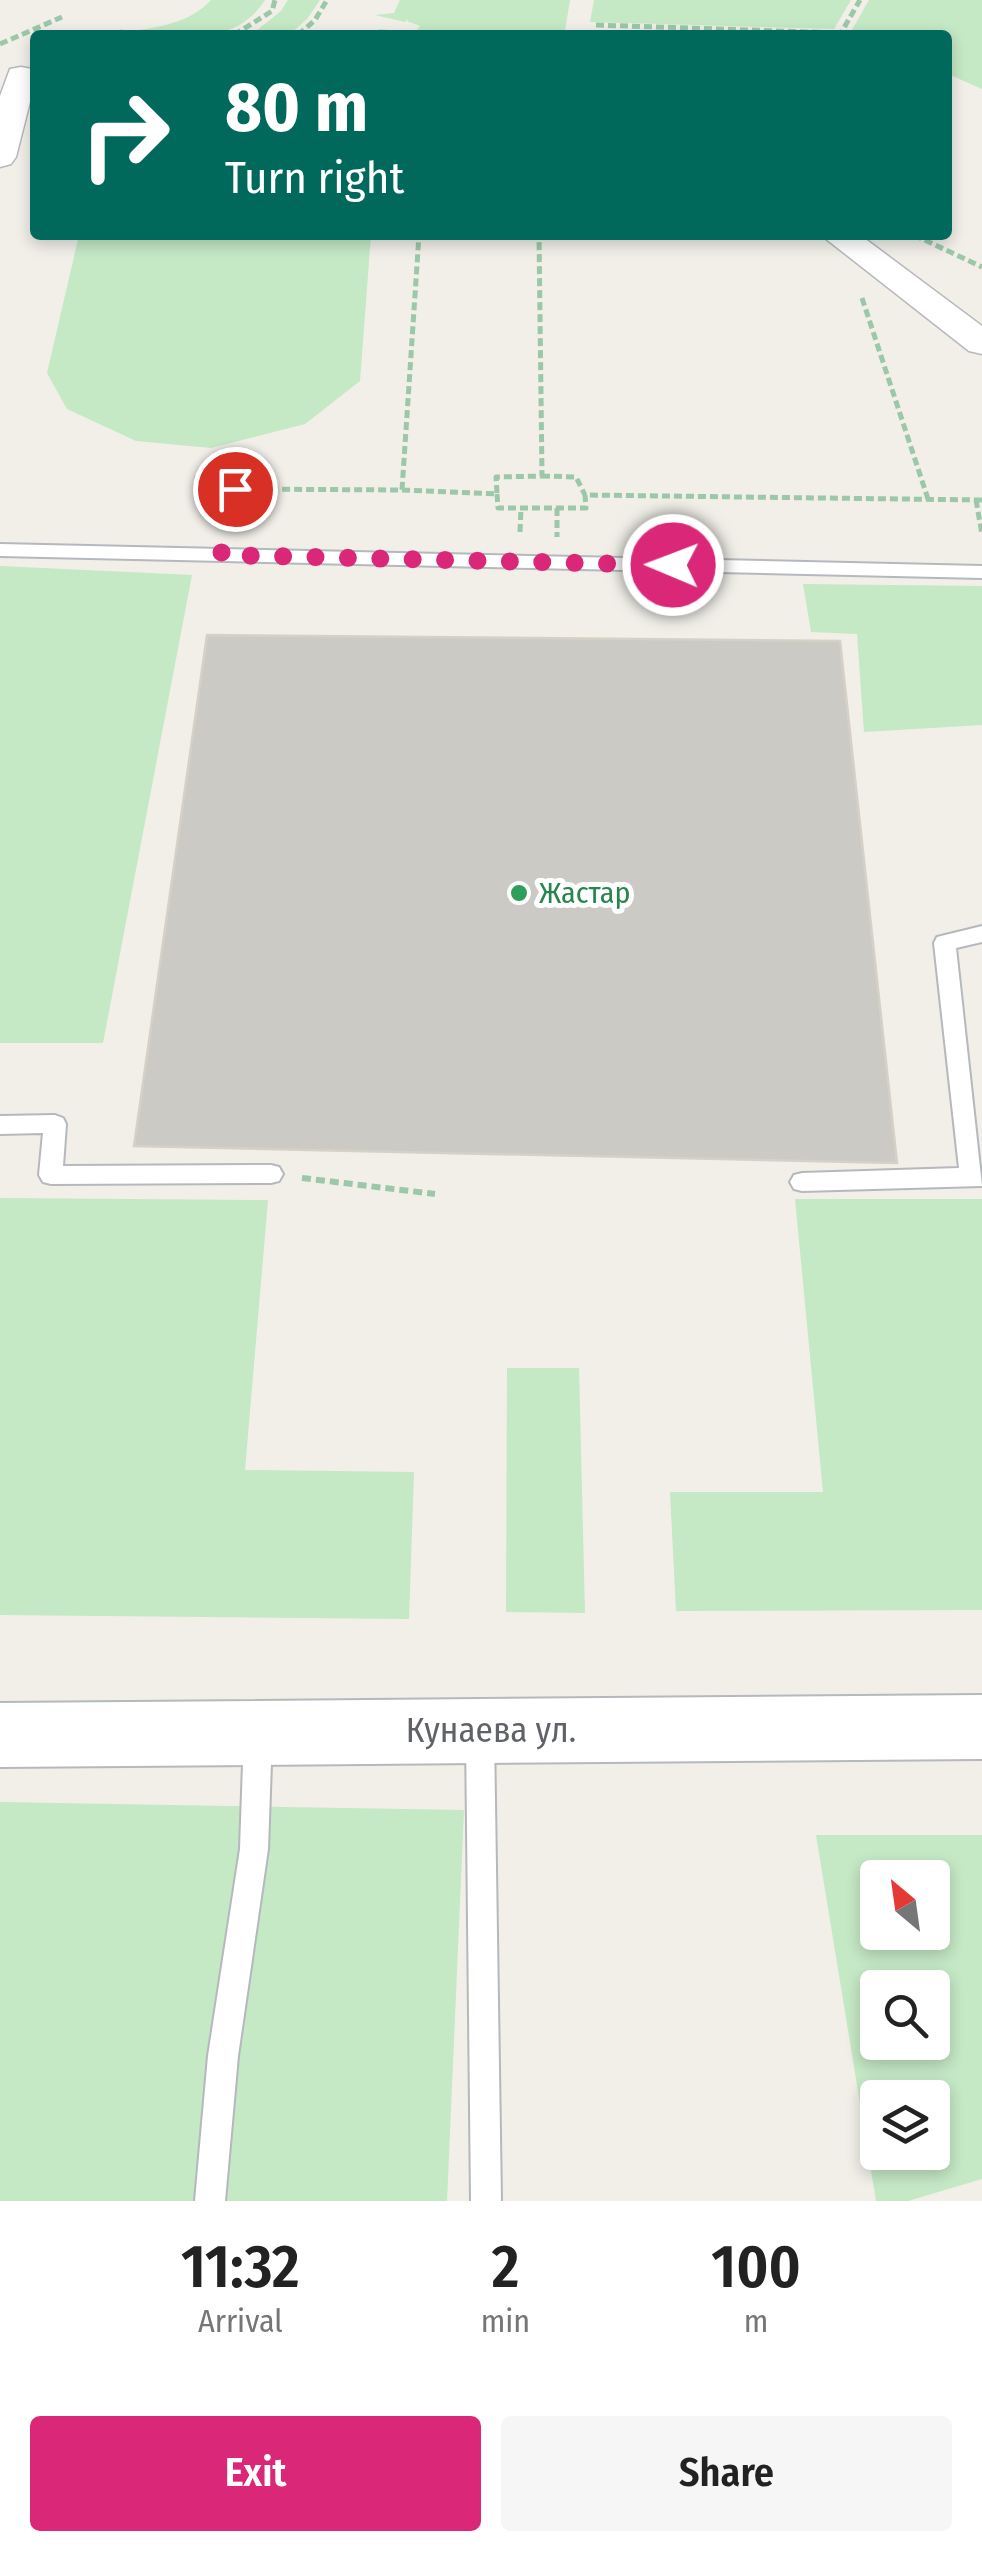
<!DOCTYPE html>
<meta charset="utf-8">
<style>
:root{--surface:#fff;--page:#f6f6f6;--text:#222;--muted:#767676;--accent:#db2777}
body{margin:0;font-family:"Fira Sans Condensed",sans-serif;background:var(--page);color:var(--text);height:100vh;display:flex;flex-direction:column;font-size:38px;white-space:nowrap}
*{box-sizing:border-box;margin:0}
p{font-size:32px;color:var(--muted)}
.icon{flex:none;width:55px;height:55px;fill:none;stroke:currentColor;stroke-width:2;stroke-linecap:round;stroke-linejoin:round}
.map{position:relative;height:2201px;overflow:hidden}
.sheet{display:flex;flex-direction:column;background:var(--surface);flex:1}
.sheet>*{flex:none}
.guide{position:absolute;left:30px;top:30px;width:922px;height:210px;border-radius:10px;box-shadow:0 5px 15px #0003;background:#00695c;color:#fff;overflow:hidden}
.needle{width:65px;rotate:331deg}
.fabs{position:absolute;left:860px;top:1860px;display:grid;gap:20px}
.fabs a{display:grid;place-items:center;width:90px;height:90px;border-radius:10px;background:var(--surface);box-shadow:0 5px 15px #0003;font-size:50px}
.pin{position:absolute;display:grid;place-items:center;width:85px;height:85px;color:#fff;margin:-42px;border:5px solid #fff;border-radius:50%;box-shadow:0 2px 10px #0007}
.me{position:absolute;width:110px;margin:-55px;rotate:271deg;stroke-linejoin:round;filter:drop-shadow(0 0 8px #0008)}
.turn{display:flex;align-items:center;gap:35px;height:210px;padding:0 30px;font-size:45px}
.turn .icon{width:130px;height:130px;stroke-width:2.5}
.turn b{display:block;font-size:70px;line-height:85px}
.eta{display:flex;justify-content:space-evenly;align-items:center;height:170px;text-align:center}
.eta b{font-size:60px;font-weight:600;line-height:70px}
.button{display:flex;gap:20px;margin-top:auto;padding:20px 30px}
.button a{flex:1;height:115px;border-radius:10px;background:var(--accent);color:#fff;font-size:40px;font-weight:600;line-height:115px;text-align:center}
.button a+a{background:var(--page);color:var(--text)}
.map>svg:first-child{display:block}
.green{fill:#c5e8c5;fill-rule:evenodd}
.building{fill:#cccac5;stroke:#d6d1c6;stroke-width:2.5}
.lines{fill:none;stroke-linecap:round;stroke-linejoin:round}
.service-casing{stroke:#b5b8bc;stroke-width:4}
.minor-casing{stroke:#b5b8bc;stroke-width:3}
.tertiary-casing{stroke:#b5b8bc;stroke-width:4}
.path-far1{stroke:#9cc7a9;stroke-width:5;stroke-dasharray:8 4;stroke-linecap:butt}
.path{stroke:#9cc7a9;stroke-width:6;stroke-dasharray:9 5;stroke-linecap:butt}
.service{fill:#fff;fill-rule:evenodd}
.minor{fill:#fff;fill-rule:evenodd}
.tertiary{fill:#fff;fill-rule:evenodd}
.route{stroke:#db2777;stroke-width:18;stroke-dasharray:0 32.4}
.leisure-dot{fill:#2e9e5b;stroke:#fff;stroke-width:4}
.labels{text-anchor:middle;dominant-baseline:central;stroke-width:10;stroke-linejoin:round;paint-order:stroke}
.leisure-label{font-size:30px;fill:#27864d;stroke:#fff;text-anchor:start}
.near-street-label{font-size:35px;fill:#5f6368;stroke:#fff}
</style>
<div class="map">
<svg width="982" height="2201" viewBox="0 0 982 2201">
<rect width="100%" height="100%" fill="#f1efe8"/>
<path class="green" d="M211,0H265C235,47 180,35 131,35L132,31C161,27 191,22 211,0Z
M288,0H320L307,19L289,35H251L281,11Z
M400,0H570L565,31L694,35H364L380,29L415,33L420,26L407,21L408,18L405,22L375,15L394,13Z
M594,0H851L834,29L590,22Z
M869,0H982V89L948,74V35L850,33Z
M79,235H371L360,381L305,424L211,448L136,441L67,409L47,373Z
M0,566L192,575L103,1043H0Z
M803,584L982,586V725L864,732L857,634L811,632Z
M0,1198L268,1200L245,1470L414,1472L409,1619L0,1615Z
M795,1199H982V1610L676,1611L670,1492H823Z
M507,1368H579L585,1613L506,1612Z
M0,1802L464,1810L447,2201H0Z
M816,1835H982V2179L908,2201H876ZM878,1878H932V1932H878ZM878,1988H932V2042H878ZM878,2098H932V2152H878Z"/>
<path class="building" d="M207,635L840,641L897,1163L134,1146Z"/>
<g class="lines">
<g class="service-casing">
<path id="service" d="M0,544L982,566V578L0,556Z
M982,926V942L956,948L982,1186L802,1191L794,1189L790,1182L794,1175L802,1173L959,1168L934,943L937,937Z
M55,1115L63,1118L66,1124L63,1166L271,1165L279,1167L283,1174L279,1181L271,1183L51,1184L43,1182L39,1175L43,1133L0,1134V1116Z
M480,1721L490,1725L494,1734L501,2201H471L466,1734L470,1725Z
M258,1722L268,1726L272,1735L268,1849L238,2056L225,2201H195L208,2056L240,1849L244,1735L248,1726Z"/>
</g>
<g class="minor-casing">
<path id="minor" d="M21,67L32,69L35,82L16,157L11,164L0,167V96L10,69Z
M821,235H860L982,326V354L969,351Z"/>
</g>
<g class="tertiary-casing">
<path id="tertiary" d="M982,1695V1759L0,1767V1703Z"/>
</g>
<path class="path-far1" d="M596,25L841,33L860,0
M122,35L123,30
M234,35L272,11L275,0
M298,35L315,20L327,0
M0,44L62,17
M914,235L982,267
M862,298L928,499
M542,476L576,477L585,495
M402,490L497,494L496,477L542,476L539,235
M497,494L498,508H586L585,495L982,500
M976,500L982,534
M557,508V537
M227,525L235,489L402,490L419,235
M520,532L521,508"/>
<path class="path" d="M302,1178L435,1194"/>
<use href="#service" class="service"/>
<use href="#minor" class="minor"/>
<use href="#tertiary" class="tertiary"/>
</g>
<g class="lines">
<path class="route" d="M235,489L221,555L673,565"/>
</g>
<circle class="leisure-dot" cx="519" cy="893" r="10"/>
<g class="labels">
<g class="leisure-label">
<text x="539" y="893">Жастар</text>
</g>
<g class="near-street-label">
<text x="491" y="1730">Кунаева ул.</text>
</g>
</g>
</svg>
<div class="fabs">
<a><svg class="needle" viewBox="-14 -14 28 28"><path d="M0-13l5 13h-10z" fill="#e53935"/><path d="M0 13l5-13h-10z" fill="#767676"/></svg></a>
<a><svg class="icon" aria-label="search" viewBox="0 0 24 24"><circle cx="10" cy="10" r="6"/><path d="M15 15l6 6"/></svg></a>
<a><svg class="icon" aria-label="layers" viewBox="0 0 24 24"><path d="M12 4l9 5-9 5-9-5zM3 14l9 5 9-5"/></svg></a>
</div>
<div class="pin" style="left:235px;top:489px;background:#d93025"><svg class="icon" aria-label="arrive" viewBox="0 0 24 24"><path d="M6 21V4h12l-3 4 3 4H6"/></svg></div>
<svg class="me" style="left:673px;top:565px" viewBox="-20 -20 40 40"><circle r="17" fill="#db2777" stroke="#fff" stroke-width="3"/><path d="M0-11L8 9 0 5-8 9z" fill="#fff"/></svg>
<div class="guide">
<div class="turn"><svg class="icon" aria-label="right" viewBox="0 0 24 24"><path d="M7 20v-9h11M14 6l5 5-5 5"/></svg><div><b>80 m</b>Turn right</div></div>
</div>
</div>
<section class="sheet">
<div class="eta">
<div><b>11:32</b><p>Arrival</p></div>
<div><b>2</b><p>min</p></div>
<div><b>100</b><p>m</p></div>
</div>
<div class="button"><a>Exit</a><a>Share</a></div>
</section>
